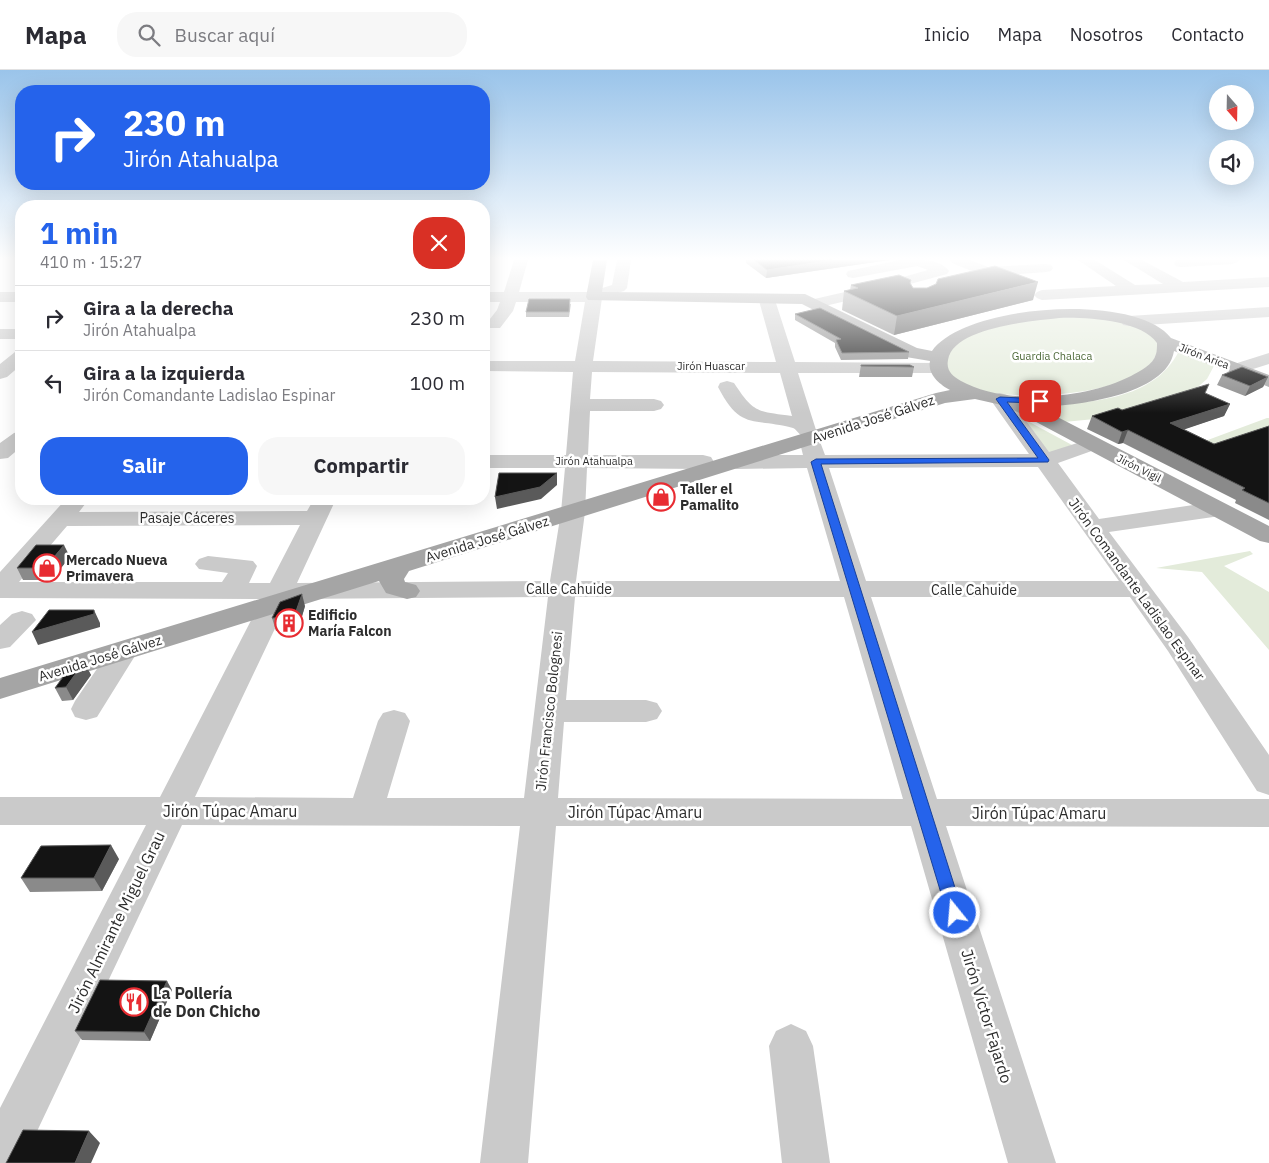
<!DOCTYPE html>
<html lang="es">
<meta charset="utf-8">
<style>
:root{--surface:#fff;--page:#f7f7f7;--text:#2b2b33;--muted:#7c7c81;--line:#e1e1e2;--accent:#2563eb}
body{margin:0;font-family:"IBM Plex Sans",sans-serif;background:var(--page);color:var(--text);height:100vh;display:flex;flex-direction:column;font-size:19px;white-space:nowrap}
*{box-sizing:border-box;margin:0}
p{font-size:16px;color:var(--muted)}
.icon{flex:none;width:28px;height:28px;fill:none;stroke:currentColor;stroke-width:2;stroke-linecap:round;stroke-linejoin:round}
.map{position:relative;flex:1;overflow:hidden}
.drawer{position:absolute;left:15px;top:130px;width:475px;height:305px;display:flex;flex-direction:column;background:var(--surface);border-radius:20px;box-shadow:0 5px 20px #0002}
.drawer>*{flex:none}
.top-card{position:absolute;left:15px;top:15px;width:475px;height:105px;border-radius:20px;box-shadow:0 5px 20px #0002;background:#2563eb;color:#fff;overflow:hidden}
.needle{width:32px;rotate:160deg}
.buttons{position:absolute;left:1209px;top:15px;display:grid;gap:10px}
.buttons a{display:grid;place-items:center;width:45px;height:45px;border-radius:50%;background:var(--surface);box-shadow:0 5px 20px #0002;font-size:25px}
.pin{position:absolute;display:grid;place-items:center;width:42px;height:42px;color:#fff;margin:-21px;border-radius:10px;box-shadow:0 2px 8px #0006}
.me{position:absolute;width:55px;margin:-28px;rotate:343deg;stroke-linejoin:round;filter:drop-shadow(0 0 4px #0008)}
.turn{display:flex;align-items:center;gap:18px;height:105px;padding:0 25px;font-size:22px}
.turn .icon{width:65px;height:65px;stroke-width:2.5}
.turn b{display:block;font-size:35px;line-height:42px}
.round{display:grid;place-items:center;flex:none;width:52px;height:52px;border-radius:20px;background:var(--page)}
.overview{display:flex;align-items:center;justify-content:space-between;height:85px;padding:0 25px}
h1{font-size:30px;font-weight:800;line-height:38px;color:var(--accent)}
.cta{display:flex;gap:10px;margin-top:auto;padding:10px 25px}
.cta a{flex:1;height:58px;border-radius:20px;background:var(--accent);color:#fff;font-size:20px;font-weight:800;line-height:58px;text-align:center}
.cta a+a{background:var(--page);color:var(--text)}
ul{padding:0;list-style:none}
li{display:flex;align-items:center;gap:15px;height:65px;padding:0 25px;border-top:1px solid var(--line)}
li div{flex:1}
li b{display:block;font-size:19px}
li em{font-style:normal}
header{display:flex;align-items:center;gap:30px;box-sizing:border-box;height:70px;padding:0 25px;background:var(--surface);border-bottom:1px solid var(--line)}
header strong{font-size:24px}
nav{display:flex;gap:28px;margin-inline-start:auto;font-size:18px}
.search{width:350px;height:45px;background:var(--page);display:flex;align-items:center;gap:12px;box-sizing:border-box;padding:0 18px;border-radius:20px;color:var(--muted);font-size:19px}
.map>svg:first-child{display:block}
.green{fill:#e3ebda}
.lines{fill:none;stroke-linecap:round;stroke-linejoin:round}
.minor{fill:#cacaca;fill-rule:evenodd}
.major{fill:#a5a5a5;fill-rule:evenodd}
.wall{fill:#8a8a8a}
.shaded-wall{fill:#5a5a5a}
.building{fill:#141414;stroke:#5a5a5a}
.route{fill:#2563eb;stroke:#184099}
.labels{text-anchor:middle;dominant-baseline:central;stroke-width:5;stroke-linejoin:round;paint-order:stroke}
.far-park-label{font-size:11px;fill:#4e6a3a;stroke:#fff}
.far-street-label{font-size:11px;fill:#2d2d2d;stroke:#fff}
.street-label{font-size:14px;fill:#2d2d2d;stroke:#fff}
.poi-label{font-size:14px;font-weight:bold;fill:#2d2d2d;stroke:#fff;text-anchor:start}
.near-street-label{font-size:16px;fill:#2d2d2d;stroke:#fff}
.near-poi-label{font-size:16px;font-weight:bold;fill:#2d2d2d;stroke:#fff;text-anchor:start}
</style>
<header>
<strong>Mapa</strong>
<div class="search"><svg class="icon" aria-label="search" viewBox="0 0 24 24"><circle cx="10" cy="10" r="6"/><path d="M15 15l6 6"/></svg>Buscar aquí</div>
<nav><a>Inicio</a><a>Mapa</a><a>Nosotros</a><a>Contacto</a></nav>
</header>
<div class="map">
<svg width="1269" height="1093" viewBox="0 0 1269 1093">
<rect width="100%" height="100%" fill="#fff"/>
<path class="green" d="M1048,247L1106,248L1141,257L1157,270C1169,329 998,335 963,315C957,312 951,304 946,299C944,258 1018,252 1048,247Z
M1179,281L1215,294L1207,309L1192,322L1105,348L1064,352L1039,338V335C1088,333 1154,331 1179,281Z
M1022,348L1072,375L1048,384Z
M1267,348H1269V400L1197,374Z
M1250,481L1253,484L1224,496L1269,522V580L1202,502L1156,498Z"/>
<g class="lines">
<path class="minor" d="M514,190H528L519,222H589L612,215L617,190H631L627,218L624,221L602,228L593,291L776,292L758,227L760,224H772L774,227L795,292L939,293L945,294L948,298L945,302L939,303H798L816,360L814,364L819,369L825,385L1029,384L990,329L993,325L1000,323L1007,325L1049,382L1093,368L1100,370L1104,374L1100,378L1058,393L1099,449L1200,434L1219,433L1227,435L1231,440L1227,445L1109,462L1188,567L1269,685V725L1257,721L1168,581L1130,527H871L937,729H1269V757L946,756L1056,1093H1008L911,756H556L528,1093H480L520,756L182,755L22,1093H0V1038L146,755H0V727H160L262,529L0,528V502L66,429H89L79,442L307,441L314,429H336L297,513L550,511L561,442L565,398H484V385H566L573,302L484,301V291H575L585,232H516L513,241L500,258H488L486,254L497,240L500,232H484V222H504ZM592,302L780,303L792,346C756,341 754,343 734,313L727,311L720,313L718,317C741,361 752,347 793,358C796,359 798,363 801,365L799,369L803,385H737L729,387L726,392L729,397L737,399L807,398L840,511H576L585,442L587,398L703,399L711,397L714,392L711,387L703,385H588L590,341H654L661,339L664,335L661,331L654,329H590ZM1038,397L1119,511H866L829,398ZM300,455L270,513H249L257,496L253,491L208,486L199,489L195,494L199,499L228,503L222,512H19L67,456ZM548,527L524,728H387L410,651L405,643L394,640L383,643L378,651L353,728L195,727L289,529ZM575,527H844L903,729L558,728L564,652H646L657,649L662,641L657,633L646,630H566Z
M900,190C916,190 939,187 949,201L947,204L910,214L898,221L893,219L890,216L900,208L928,200L917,196L853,208L848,207L846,204L848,201Z
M950,190H970L988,197L1046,194L1051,195L1053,198L1051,201L1046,202L1006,205L1018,210L1021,213L1018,216L1013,218L952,193Z
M1078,190H1095L1135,215L1163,214L1124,190H1142L1183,212L1269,207V217L1042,230L1037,228L1034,225L1037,222L1042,220L1116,216Z
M1176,190H1240L1233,194L1181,197L1176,196L1174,193Z
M880,214L885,216L888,219L885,222L816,238L810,236L808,233L810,230Z
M0,222H21V232H0Z
M1269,237V247L1129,256L1123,255L1121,251L1123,247L1129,246Z
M0,259H21V269H0Z
M21,281V295L7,307L0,309V294L15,282Z
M1269,283V294L1237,304L1231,303L1228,299L1231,295Z
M21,361V377L8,388L0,389V373L14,363Z
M22,541L32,544L36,550L10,577L0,579V555L12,544Z
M124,572L134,574L138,581L97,647L86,650L75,647L71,639L75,631L114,574Z
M791,954L806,961L813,976L830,1093H782L769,976L776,961Z"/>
<path class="major" d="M593,190H607L602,222L805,224L917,278L932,281C965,234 1136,222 1171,268L1269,305V317L1174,281C1167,326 1073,336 1038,337L1269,456V473L1260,471L1006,336L975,329L945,333L409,501L404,509L405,512L416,515L420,521L416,527L407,529L386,523L379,511L0,629V608L936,323L950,320C940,315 927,304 930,291L906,287L802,234L588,230L586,227ZM1059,248C1086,247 1141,250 1157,273C1157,276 1157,281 1156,284C1153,295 1140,301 1131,306C1086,329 1006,336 961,311C952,306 946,300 948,290C953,257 1033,251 1059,248Z"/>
</g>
<path class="wall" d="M746,190H889L766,208L746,193Z
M911,214L913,218L1033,230L894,265L842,240L844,221L850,220L851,215Z
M571,234L569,247H526V242Z
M795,244L909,282L908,289L841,290L835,277V273L795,250Z
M861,295L914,297L912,307H859Z
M1222,305L1268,307L1263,317L1245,326L1217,315Z
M1230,334L1224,346L1184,359L1214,374L1269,356V450L1235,433L1236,430L1123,373L1118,374L1087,359L1092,346L1122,340Z
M70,487L51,510H23L17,498Z
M305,536L298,560L276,561L272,548Z
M84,592L91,605L73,630L62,631L55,618Z
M119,789L102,821L30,822L21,808Z
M172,920L150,971L82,970L75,961Z"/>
<path class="shaded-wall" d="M832,190H889L766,208L767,200Z
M1038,212L1033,230L894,265L897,246Z
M1268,307L1263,317L1245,326L1250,316Z
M1230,334L1224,346L1165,366L1170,353Z
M1128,360L1123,373L1118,374L1122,362Z
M557,403V415L541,429L497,439L495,427Z
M64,475L70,487L51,510L45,498Z
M302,524L305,536L298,560L294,547Z
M94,540L100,553V557L38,575L32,562Z
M84,592L91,605L73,630L66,617Z
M111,775L119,789L102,821L94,808Z
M167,911L172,920L150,971L144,962Z
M89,1061L100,1073L91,1093H75Z"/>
<path class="building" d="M754,190H832L767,200Z
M995,196L1038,212L897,246L844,221L858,218L851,215L899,205L911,210L910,213L913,218H927L936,214L938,209Z
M529,229H570L569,242H526Z
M820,238L909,282L842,283L836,270L841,269L795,244Z
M861,295H910L914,297L861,296Z
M1242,297L1268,307L1250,316L1222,305Z
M1209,314L1205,323L1230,334L1170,353L1214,374L1269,356V433L1242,420L1245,418L1128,360L1122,362L1092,346L1118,338L1122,340Z
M499,403H557L540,417L495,427Z
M36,475H64L45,498H17Z
M302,524L294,547L272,548L280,532Z
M49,540H94V544L32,562Z
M84,592L66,617L55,618L71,596Z
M111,775L94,808H21L41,776Z
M100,910L167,911L144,962L75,961Z
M23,1060L89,1061L75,1093H6Z"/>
<linearGradient id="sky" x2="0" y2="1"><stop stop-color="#9ac4ea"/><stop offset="0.55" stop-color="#fff"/><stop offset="1" stop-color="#fff" stop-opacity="0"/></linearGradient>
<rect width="1269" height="343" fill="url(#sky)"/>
<path class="route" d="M1000,327L1043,329V332L1040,333L1007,332L1049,390L1048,392L821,394L963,843L961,848L955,850L949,848L947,843L811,392L816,389L1038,388L996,329Z"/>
<defs>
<g id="shop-ring" transform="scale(1.4375)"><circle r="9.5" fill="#fff" stroke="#e82c32" stroke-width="1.5"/><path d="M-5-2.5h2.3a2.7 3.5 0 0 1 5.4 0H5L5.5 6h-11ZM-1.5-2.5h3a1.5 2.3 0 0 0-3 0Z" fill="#e82c32"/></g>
<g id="building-ring" transform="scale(1.4375)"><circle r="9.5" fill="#fff" stroke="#e82c32" stroke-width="1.5"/><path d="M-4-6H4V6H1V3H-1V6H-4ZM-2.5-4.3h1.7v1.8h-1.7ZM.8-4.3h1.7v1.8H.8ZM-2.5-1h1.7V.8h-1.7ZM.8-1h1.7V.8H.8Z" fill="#e82c32"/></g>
<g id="restaurant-ring" transform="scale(1.4375)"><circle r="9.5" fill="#fff" stroke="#e82c32" stroke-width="1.5"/><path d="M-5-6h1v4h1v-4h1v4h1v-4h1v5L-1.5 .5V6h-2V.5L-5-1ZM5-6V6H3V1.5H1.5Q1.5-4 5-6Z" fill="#e82c32"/></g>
</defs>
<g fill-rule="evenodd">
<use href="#shop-ring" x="661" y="427"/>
<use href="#shop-ring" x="47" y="498"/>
<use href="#building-ring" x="289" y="553"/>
<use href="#restaurant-ring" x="134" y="932"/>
</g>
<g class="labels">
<g class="far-park-label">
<text x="1052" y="286">Guardia Chalaca</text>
</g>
<g class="far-street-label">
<text transform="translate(1204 286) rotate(21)">Jirón Arica</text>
<text x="711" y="296">Jirón Huascar</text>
<text x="594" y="391">Jirón Atahualpa</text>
<text transform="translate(1139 398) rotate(27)">Jirón Vigil</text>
</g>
<g class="street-label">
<text transform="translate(873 349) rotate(-18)">Avenida José Gálvez</text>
<text x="187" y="448">Pasaje Cáceres</text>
<text transform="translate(487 469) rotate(-17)">Avenida José Gálvez</text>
<text x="569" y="519">Calle Cahuide</text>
<text transform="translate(1137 519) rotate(54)">Jirón Comandante Ladislao Espinar</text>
<text x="974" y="520">Calle Cahuide</text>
<text transform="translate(100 588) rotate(-17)">Avenida José Gálvez</text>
<text transform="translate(549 641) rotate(-84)">Jirón Francisco Bolognesi</text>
</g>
<g class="poi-label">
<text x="680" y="419">Taller el<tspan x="680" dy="16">Pamalito</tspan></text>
<text x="66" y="490">Mercado Nueva<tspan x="66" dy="16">Primavera</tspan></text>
<text x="308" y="545">Edificio<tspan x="308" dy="16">María Falcon</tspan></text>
</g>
<g class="near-street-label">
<text x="230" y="741">Jirón Túpac Amaru</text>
<text x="635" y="742">Jirón Túpac Amaru</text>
<text x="1039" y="743">Jirón Túpac Amaru</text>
<text transform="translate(116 852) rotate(-64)">Jirón Almirante Miguel Grau</text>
<text transform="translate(987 946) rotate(73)">Jirón Víctor Fajardo</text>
</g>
<g class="near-poi-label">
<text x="153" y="923">La Pollería<tspan x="153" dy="18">de Don Chicho</tspan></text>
</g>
</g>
</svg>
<div class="buttons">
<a><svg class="needle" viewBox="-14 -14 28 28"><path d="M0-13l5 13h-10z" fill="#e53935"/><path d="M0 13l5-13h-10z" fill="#7c7c81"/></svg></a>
<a><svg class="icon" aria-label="sound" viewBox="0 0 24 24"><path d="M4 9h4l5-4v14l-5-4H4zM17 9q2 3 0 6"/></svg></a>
</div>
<div class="pin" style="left:1040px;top:331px;background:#d93025"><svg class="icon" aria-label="arrive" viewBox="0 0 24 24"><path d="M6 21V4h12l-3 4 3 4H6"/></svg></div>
<svg class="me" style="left:955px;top:843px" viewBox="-20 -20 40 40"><circle r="17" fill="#2563eb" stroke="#fff" stroke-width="3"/><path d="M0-11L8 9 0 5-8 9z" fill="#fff"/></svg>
<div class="top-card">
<div class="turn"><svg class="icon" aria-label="right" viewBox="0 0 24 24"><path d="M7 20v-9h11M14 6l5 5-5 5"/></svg><div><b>230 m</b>Jirón Atahualpa</div></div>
</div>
<section class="drawer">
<div class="overview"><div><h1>1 min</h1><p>410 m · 15:27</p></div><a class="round" style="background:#d93025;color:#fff"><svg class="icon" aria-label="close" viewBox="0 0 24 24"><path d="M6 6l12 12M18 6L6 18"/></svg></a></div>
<ul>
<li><svg class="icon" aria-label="right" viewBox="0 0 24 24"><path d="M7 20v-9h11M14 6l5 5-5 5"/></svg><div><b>Gira a la derecha</b><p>Jirón Atahualpa</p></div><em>230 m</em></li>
<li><svg class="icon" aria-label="left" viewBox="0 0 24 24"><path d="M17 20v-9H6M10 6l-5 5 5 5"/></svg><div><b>Gira a la izquierda</b><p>Jirón Comandante Ladislao Espinar</p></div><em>100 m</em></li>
</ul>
<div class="cta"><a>Salir</a><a>Compartir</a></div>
</section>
</div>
